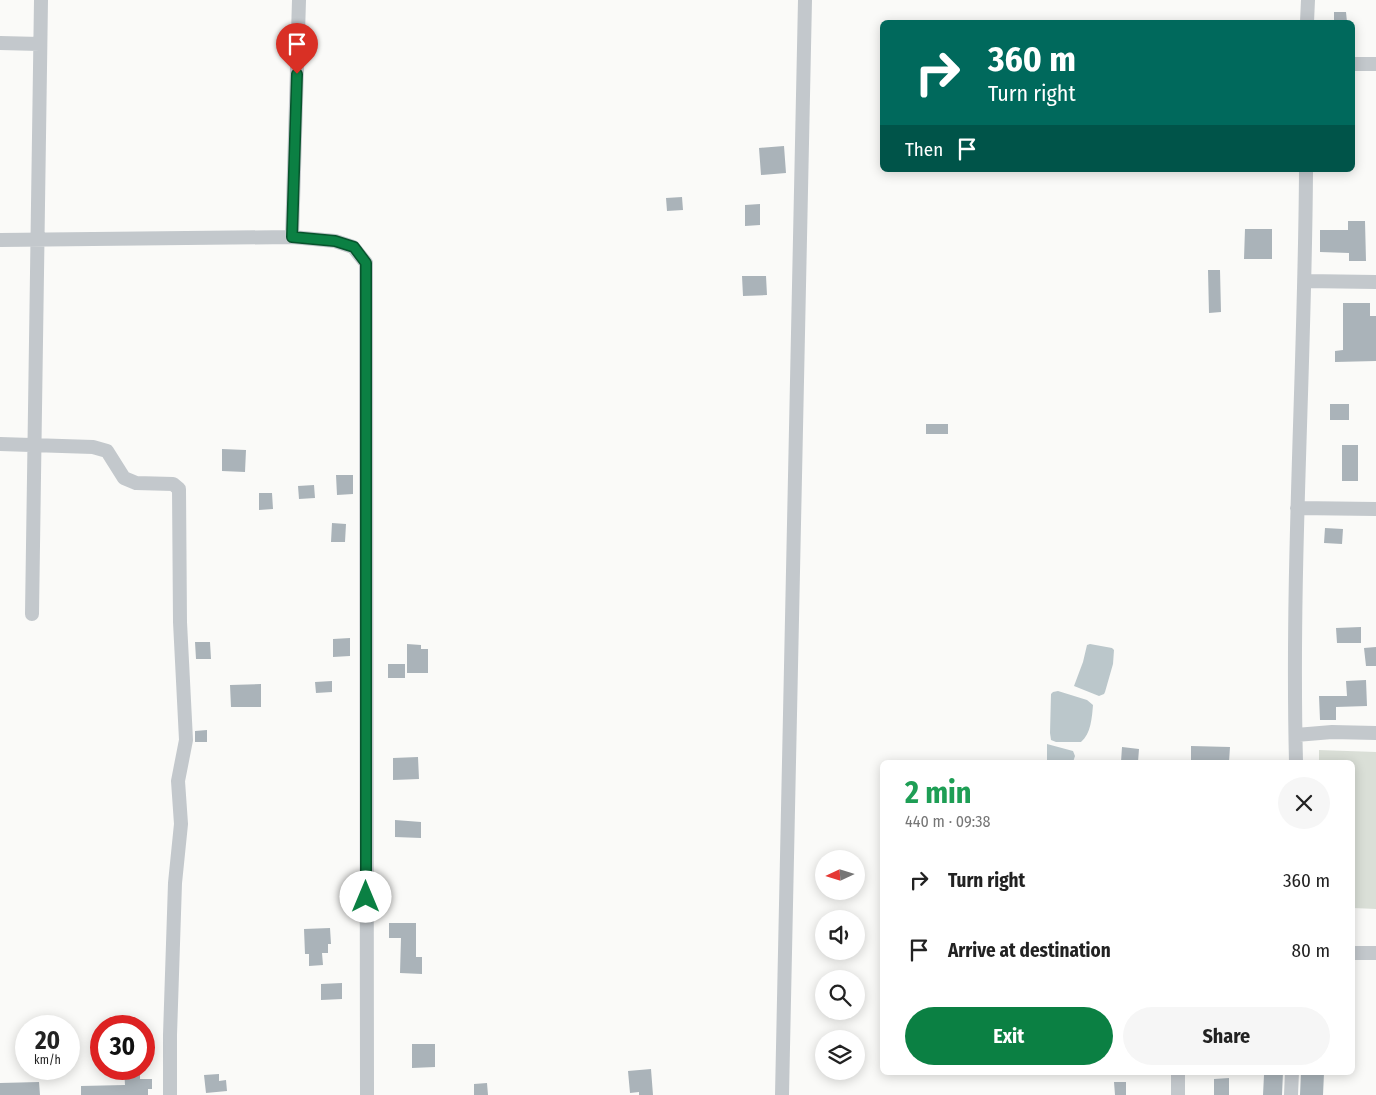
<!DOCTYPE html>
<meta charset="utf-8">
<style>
:root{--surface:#fff;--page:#f6f6f6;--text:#222;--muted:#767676;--accent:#0b8043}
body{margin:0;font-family:"Fira Sans Condensed",sans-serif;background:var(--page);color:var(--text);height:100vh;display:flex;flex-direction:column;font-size:19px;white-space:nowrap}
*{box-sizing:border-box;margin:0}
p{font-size:16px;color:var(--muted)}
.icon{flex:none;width:28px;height:28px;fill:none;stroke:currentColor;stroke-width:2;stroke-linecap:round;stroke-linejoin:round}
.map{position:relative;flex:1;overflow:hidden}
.panel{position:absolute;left:880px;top:760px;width:475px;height:315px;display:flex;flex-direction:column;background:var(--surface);border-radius:8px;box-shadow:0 2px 12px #0003}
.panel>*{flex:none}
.top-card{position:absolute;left:880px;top:20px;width:475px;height:152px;border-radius:8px;box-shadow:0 2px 12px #0003;background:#00695c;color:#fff;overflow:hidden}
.needle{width:32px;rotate:266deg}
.controls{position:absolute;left:815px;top:850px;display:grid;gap:10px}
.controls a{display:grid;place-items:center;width:50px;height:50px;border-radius:50%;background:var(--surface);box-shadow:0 2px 12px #0003;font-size:25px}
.speed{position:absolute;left:15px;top:1015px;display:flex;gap:10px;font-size:25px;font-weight:700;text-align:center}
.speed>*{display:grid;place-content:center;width:65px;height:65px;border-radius:50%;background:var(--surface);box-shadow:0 2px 12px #0003;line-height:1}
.speed small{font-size:12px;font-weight:400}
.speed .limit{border:8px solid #d22;background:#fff;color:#111}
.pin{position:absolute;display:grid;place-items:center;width:42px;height:42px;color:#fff;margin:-51px -21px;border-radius:50% 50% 50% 0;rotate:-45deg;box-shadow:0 0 5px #0007}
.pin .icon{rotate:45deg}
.me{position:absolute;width:55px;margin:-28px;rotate:0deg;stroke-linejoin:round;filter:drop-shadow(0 0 4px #0008)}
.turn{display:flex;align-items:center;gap:18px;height:105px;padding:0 25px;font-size:22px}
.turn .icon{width:65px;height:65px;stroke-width:2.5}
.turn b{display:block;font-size:35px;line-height:42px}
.then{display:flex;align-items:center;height:48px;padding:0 25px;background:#0003;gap:10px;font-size:19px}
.round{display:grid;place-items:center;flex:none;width:52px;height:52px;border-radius:26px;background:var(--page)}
.head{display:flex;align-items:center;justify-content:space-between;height:85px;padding:0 25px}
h1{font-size:30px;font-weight:700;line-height:38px;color:#1e9e55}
.cta{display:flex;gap:10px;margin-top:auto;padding:10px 25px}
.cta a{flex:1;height:58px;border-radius:30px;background:var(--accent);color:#fff;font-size:20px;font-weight:700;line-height:58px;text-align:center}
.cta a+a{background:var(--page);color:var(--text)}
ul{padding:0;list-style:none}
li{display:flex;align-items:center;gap:15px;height:70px;padding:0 25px}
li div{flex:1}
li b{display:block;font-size:19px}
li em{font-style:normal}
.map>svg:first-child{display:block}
.green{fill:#dadfd7}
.water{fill:#bbc7cb}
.building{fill:#aab3b9}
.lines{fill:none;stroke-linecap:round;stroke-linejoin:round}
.minor{stroke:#c3c8cc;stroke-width:14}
.route-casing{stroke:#07532c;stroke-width:12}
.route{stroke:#0b8043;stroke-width:9}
</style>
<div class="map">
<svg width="1376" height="1095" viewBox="0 0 1376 1095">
<rect width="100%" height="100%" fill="#fafaf8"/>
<path class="green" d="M1319,750L1376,752V909L1353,908L1352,762H1319Z"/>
<path class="water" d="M1090,644L1112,648L1114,650L1113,664L1105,692L1104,694L1099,696L1074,686L1083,662L1087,645Z
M1058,691L1087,700L1093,705C1092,717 1091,734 1081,742H1056L1051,740L1050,733L1051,694L1053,692Z
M1047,744L1073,751L1075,756L1073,762H1047Z"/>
<path class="building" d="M1334,12H1346L1347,22H1334Z
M784,146L786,173L761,175L759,148Z
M682,197L683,210L667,211L666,198Z
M760,204V225L745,226V205Z
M1348,221H1365L1366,261H1349V253L1320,252V230H1348Z
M1245,229H1272V259H1244Z
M1208,270H1220L1221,312L1209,313Z
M742,276H766L767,295L743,296Z
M1343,303H1370V316H1376V361L1335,362V351L1343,350Z
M1330,404H1349V420H1330Z
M926,424H948V434H926Z
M1342,445H1358V481H1342Z
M222,449L246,450L245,472L222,471Z
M336,475H353V494L337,495Z
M314,485L315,498L299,499L298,486Z
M259,493H272L273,509L259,510Z
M332,523L346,524L345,542H331Z
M1325,528L1343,529L1342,544L1324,543Z
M1361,627V643H1337L1336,628Z
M350,638V656L333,657V639Z
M195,642H210L211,659H196Z
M407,644L421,645V649H428V673H407Z
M1376,647V666H1366L1364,648Z
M388,664H405V678H388Z
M1366,680L1367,706L1336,707V720H1320L1319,696H1347L1346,681Z
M332,681V692L316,693L315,682Z
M261,684V707H231L230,685Z
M207,730V742H195V731Z
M1191,746L1230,747L1229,762H1191Z
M1122,747L1139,749L1138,762H1121Z
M418,757L419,779L393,780V758Z
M395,820L421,822V838L395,837Z
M389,923H416V957H422V974L400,973L401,938H389Z
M330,928L331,944H328V953H322L323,965L309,966V954H305L304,929Z
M342,983V999L321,1000V984Z
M412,1044H435V1067L412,1068Z
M124,1069H140V1079H152V1089H148V1095H81V1086L125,1085Z
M651,1069L653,1095H639V1092L630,1093L628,1071Z
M1267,1072H1283L1282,1095H1263L1264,1075H1267Z
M1301,1072L1324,1073L1323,1095H1300Z
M219,1074V1081L226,1080L227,1091L206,1093L204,1075Z
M1229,1078V1095H1214V1079Z
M39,1082L40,1095H0V1083Z
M1114,1082H1126V1095H1115Z
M487,1083L488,1095H474V1084Z"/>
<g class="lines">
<path class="minor" d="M1307,22L1308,0
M0,43L40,44
M1352,64H1376
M292,237L299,0
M0,240L292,237L335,241L353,247L366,263L367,1095
M1305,281L1376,282
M0,444L93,447L107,451L124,478L136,483L173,484L179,489L180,622L186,740L178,781L181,824L175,883L170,1035V1095
M1297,508L1376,509
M32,614L41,0
M1296,735L1332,732L1376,733
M1296,762C1291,565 1305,367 1306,170
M1352,953H1376
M782,1095L805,0
M1178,1095V1072
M1291,1095L1292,1072"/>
</g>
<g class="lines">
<g class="route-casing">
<path id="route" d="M297,74L292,237L335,241L354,247L366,263V897"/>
</g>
<use href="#route" class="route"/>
</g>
</svg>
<div class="controls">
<a><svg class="needle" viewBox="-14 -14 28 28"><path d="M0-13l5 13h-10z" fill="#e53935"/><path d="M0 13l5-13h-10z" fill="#767676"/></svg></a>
<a><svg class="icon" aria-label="sound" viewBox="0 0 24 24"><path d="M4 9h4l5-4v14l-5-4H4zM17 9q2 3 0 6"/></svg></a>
<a><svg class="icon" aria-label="search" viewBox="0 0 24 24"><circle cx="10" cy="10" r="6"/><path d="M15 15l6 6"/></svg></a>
<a><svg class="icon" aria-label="layers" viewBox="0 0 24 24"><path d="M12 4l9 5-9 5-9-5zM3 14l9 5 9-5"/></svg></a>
</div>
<div class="speed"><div>20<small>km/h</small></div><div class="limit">30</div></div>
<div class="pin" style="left:297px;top:74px;background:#d93025"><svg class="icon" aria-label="arrive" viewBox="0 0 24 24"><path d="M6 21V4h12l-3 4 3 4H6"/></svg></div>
<svg class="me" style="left:366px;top:897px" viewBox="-20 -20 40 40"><circle r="19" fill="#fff"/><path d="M0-13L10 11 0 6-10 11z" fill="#0b8043"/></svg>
<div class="top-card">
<div class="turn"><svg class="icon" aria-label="right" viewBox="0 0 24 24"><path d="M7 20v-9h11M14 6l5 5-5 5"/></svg><div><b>360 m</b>Turn right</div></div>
<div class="then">Then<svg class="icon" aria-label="arrive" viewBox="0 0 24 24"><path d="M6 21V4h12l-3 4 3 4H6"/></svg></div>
</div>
<section class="panel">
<div class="head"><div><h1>2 min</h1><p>440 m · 09:38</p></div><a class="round"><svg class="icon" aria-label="close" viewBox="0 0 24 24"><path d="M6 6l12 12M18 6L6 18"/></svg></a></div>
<ul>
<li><svg class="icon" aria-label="right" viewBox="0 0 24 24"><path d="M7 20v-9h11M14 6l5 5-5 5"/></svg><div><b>Turn right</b></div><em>360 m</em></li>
<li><svg class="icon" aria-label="arrive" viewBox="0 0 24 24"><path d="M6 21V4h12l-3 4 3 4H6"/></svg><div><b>Arrive at destination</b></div><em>80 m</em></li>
</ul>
<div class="cta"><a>Exit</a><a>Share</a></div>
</section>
</div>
